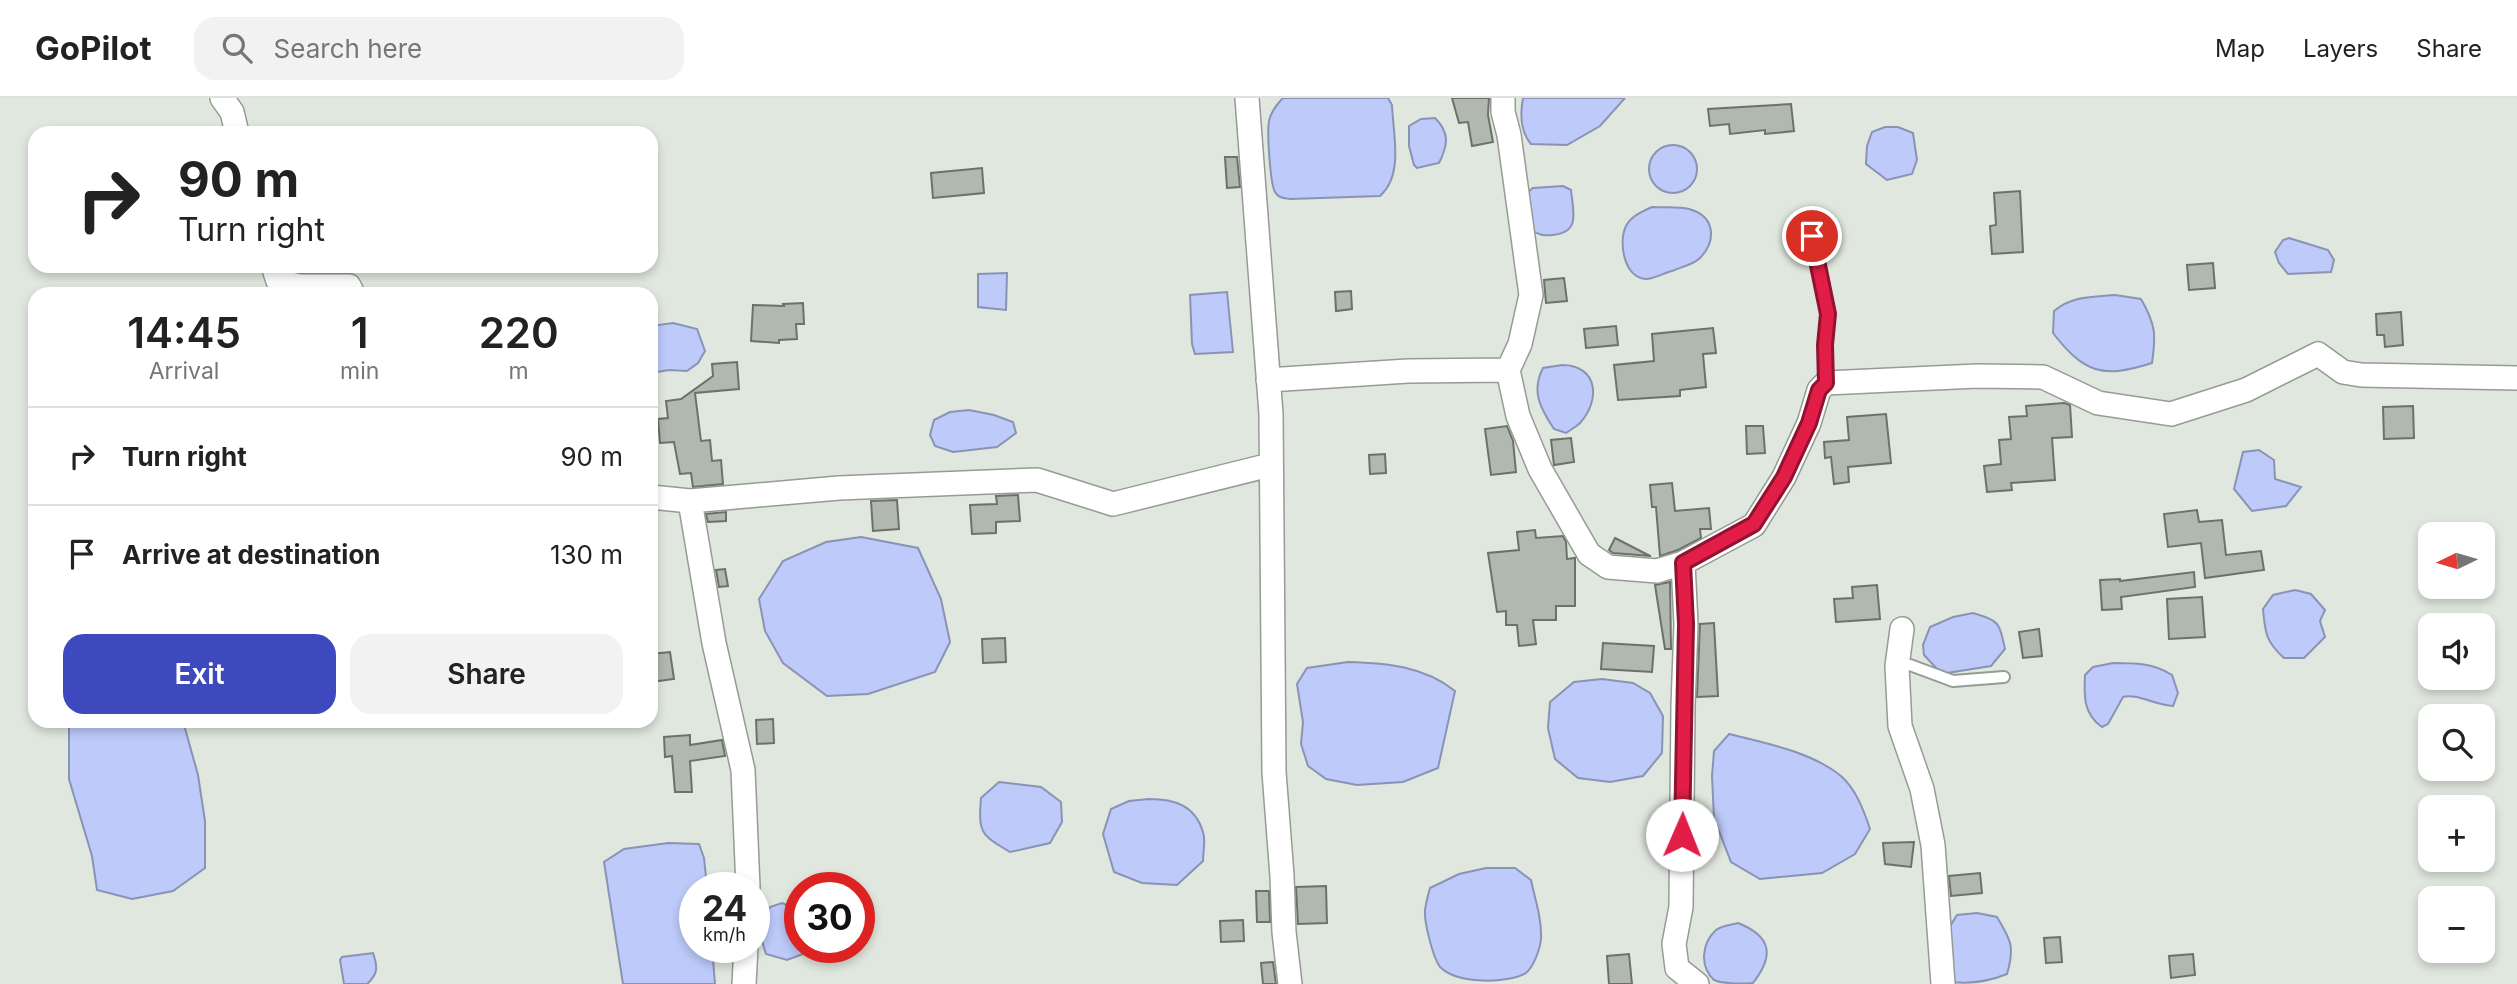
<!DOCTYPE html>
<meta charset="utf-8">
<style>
:root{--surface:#fff;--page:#f2f2f2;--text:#222;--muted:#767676;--line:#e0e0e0;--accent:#3d49bd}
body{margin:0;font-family:Inter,sans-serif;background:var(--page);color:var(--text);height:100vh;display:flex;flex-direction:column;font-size:26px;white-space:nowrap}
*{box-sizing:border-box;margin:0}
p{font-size:23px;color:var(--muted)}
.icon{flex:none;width:38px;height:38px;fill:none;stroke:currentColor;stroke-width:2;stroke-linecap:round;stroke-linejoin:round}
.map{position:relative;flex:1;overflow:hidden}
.drawer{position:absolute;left:28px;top:189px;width:630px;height:441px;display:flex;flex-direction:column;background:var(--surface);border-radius:21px;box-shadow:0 4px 10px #0003}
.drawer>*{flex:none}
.top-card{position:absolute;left:28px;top:28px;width:630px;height:147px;border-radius:21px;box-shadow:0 4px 10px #0003;background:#fff;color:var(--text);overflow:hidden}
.needle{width:46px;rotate:265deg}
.fabs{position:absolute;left:2418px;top:424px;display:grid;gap:14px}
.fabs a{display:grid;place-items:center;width:77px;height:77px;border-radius:14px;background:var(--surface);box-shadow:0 4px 10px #0003;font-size:35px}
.speed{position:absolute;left:679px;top:774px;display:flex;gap:14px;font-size:35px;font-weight:700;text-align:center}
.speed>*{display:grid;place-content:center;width:91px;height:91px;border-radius:50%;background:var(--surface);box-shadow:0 4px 10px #0003;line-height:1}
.speed small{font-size:18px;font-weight:400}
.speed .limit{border:10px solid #d22;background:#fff;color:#111}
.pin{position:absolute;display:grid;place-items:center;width:60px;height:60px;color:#fff;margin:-30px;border:4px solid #fff;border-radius:50%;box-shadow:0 2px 7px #0007}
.me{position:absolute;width:77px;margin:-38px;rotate:1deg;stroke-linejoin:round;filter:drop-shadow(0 0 5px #0008)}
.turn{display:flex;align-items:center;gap:24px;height:147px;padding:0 35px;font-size:32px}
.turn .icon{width:91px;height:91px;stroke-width:2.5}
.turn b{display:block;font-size:49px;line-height:60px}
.eta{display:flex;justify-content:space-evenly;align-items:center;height:119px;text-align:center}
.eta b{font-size:42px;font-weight:600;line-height:49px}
.button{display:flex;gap:14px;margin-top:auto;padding:14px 35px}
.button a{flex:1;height:80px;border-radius:21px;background:var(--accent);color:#fff;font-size:28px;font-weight:600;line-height:80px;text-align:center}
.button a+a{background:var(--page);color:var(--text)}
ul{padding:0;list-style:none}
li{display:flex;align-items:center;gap:21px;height:98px;padding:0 35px;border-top:2px solid var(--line)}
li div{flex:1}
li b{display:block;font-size:26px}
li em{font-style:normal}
header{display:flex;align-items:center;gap:42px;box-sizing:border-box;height:98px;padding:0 35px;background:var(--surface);border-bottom:2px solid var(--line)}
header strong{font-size:33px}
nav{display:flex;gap:38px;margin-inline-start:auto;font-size:24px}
.search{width:490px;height:63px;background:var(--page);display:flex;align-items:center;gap:18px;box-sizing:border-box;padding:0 24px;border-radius:21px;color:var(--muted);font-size:26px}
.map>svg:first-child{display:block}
.water{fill:#bdcafa;stroke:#8993b4;stroke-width:2}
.building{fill:#b1b8af;stroke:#6c726a;stroke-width:2}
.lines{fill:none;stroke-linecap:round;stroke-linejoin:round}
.lane-casing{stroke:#959c93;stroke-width:14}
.street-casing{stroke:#959c93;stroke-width:26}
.lane{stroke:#fff;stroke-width:10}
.street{stroke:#fff;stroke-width:23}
.route-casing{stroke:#92132f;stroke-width:18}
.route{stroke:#e11d48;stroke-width:12}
</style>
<header>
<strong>GoPilot</strong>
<div class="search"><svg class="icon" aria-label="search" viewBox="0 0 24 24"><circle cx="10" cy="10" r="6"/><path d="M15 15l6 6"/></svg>Search here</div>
<nav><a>Map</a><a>Layers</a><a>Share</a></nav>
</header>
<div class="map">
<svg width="2517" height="886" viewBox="0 0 2517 886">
<rect width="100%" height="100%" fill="#e0e7de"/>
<path class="water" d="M1283,0H1388L1392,7C1393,36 1404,77 1380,98L1290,101C1284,100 1278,100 1275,94C1270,85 1267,34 1269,23C1271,14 1277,6 1283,0Z
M1523,0H1625L1600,28L1567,47L1531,46C1521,34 1520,16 1523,0Z
M1435,20C1450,35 1448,47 1439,65L1417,70L1414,67L1409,48V28L1421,21Z
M1885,29H1898L1913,35L1917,62L1912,76L1887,82L1866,66L1867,48L1872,34Z
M1649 71a24 24 0 1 1 48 0a24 24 0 1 1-48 0Z
M1563,88L1571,92C1573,114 1581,134 1553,137C1543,138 1540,137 1531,132L1528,94L1533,90Z
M1652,109C1664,110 1678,108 1689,111C1715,118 1717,142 1700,160C1693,167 1681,169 1672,173C1664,175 1653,181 1646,181C1624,180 1618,144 1626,128C1631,118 1643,113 1652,109Z
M2289,140L2328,152L2334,162L2331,174L2288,176L2279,165L2275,154L2283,142Z
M1007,175L1006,212L978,209V176Z
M1227,194L1233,254L1195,256L1192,246L1190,197Z
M2115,197L2141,201C2156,227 2156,237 2152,265C2102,281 2084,275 2053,235L2054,213C2072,198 2092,199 2115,197Z
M673,225L697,231L705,253L698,265L687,273L669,272L651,275V228Z
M1562,267C1598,267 1601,302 1580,325C1576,329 1570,332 1566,335L1554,331C1540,310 1531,293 1543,270Z
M969,312L994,317L1013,324L1016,335L997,349L953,354L935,348L930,337L934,322L950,314Z
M2259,352L2274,362L2275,381L2301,389L2286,408L2252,413L2234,391L2243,354Z
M861,439L918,450L941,501L950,544L935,574L868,596L827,598L783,565L765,533L759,501L783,463L826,444Z
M2295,492L2311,496L2325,512L2320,523L2325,539L2304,560H2284C2266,544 2265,535 2263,511L2273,497Z
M1973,515C1999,523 1999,523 2005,551L1991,568L1947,575L1939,573L1924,557L1923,547L1930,529L1953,519Z
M1348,564C1386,565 1424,568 1455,593L1438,670L1403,684L1357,687L1326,681L1308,668L1301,646L1303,624L1297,586L1307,570Z
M2113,565C2134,565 2154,565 2172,577L2178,595L2173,608C2155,607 2136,595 2123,599L2108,626L2102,629C2083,616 2084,597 2085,577L2093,569Z
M1602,581L1633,585L1650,595L1663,618L1662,655L1643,678L1610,684L1578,680L1555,661L1548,630L1550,604L1574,584Z
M69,623H183L198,677L205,723V770L173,793L132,801L97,792L92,758L69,681Z
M1729,636C1765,645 1812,654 1841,678C1856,691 1864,713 1870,731L1855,756L1822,775L1760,781L1731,764L1714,720L1712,678L1714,653Z
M999,684L1041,689L1061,704L1062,724L1050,745L1010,754C981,737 978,735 981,700Z
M1149,701C1174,701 1195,707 1203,734C1206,742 1203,754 1203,763L1177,787L1142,785L1114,774L1103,736L1111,711L1129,703Z
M668,745L699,746L704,760L707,789H695V849H712L715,886H623L604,764L624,751Z
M1486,770H1515L1531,782C1535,801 1542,821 1541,841C1540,851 1534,868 1526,875C1507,886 1457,886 1440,869C1433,860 1424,824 1425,812C1426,805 1428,797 1430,790L1459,776Z
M782,805L800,813V849H805L803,856L787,862L766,856C759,836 759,828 770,809Z
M1977,815L1997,819C2011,842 2015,849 2007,876C1990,883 1971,886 1952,884L1944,838L1957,817Z
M1738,825C1771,838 1775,857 1753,885C1743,886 1723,886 1714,882C1699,868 1702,845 1716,832C1721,828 1731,827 1738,825Z
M373,855C378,869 378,876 367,886H344L340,862L342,859Z"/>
<path class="building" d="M1452,0H1489L1488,17L1493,44L1472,48L1468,24L1459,25Z
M1791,6L1794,33L1765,36V32L1730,36L1729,26L1710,28L1708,11Z
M1225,59H1237L1240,89L1227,90Z
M982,70L984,95L933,100L931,75Z
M2020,93L2023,154L1992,156L1990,128L1996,127L1994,95Z
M2213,165L2215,190L2189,192L2187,167Z
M1564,180L1567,203L1546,205L1544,182Z
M1351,193L1352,211L1336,213L1335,194Z
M803,205L804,226H796L797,241L779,242V245L751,243L753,207L784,208L783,206Z
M2401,214L2403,247L2385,249L2384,237H2377L2376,216Z
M1616,228L1618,247L1586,250L1584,231Z
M1713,230L1716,255L1703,256L1706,289L1680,292V298L1618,302L1614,267L1654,263L1652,236Z
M737,264L739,291L695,295L701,343L710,342L712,363L721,362L723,386L693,389L691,375L680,376L674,344L660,345L658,321L668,320L666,303L681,301L713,278L712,266Z
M2064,305L2070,307L2072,339L2052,340L2055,382L2011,385L2012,392L1987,394L1984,368L2001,366L1999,342L2011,341L2009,319L2027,318L2026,308Z
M2413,308L2414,340L2384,341L2383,309Z
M1886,316L1891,365L1848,369L1849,384L1834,386L1831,359L1825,360L1824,344L1849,342L1847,319Z
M1507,328L1513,343L1516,374L1491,377L1485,331Z
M1746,328H1763L1765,355L1747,356Z
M1571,340L1574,364L1554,367L1551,342Z
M1385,356L1386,375L1370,376L1369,357Z
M1672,385L1675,413L1709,410L1711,431H1700L1701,440L1678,452L1660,458L1656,409H1652L1650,387Z
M1018,397L1020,423L996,424V435L972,436L970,407L997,406L996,398Z
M897,402L899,431L873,433L871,403Z
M2197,412L2199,424L2222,422L2226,457L2261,453L2264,472L2205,480L2201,445L2168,449L2164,416Z
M726,414V423L708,424L706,416Z
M1535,432L1536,440L1563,438L1566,444L1567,461L1575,460V508H1556V522H1533L1536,546L1519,548L1517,527H1506V513L1497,514L1488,455L1519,452L1517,434Z
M1615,440L1650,458H1651L1613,455L1609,452Z
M725,471L728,488L719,489L716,472Z
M2194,474L2195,489L2121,499L2122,511L2102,512L2100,482L2120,481V483Z
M1670,484L1671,551H1665L1655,487Z
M1877,487L1880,521L1836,524L1834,501L1853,500L1852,489Z
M2202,499L2205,539L2169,541L2167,501Z
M1714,525L1718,598L1697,599L1700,526Z
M2039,531L2042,558L2023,560L2019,534Z
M1005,540L1006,564L983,565L982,541Z
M1603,545L1654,548L1652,574L1601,571Z
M670,554L674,581L651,584V556Z
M773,621L774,645L757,646L756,622Z
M690,637V647L722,642L725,658L690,663L692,694H675L672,658L665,659L664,639Z
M1914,744L1911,769L1885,766L1883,745Z
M1980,775L1982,795L1951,798L1949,778Z
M1326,788L1327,825L1298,826L1296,789Z
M1256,793H1269L1270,824H1257Z
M1243,822L1244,843L1221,844L1220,823Z
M2060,839L2062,864L2046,865L2044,840Z
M1629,856L1632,886H1609L1607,858Z
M2193,856L2195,877L2171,880L2169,858Z
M1273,864L1276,886H1263L1261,865Z"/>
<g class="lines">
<g class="lane-casing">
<path id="lane" d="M1812,138L1828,216L1825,247L1826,285
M1897,568L1910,567L1953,583L2004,579"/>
</g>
<g class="street-casing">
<path id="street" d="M222,0L232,14L237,35
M1247,0L1271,316L1274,674L1282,778L1284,834L1290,886
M1503,0V14L1509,37L1531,197L1520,246L1508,272L1518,318L1540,371L1589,456L1608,469L1657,473L1683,465L1754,427L1784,379L1809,325L1819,292L1826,285L1977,278L2043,279L2098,305L2171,316L2246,292L2318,256L2343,274L2361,277L2517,280
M273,168L278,183L299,188H349L353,196
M1268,282L1408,273L1508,272
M651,399L690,403L714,545L743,672L748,789
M690,403L839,390L1037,382L1113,406L1270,367
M1683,465L1686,526L1683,608L1681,809L1674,846L1677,870L1697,886
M1902,531L1897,568L1900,628L1922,691L1933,747L1943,886
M744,886L746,849"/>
</g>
<use href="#lane" class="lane"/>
<use href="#street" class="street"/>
</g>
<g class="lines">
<g class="route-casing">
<path id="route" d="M1682,737L1686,526L1683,465L1754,426L1784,379L1809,325L1819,292L1826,285L1825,247L1828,216L1812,138"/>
</g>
<use href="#route" class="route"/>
</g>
</svg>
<div class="fabs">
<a><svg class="needle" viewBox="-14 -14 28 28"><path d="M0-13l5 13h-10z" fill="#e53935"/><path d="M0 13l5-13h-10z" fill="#767676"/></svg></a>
<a><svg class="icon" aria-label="sound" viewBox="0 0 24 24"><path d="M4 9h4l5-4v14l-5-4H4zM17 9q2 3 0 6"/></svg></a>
<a><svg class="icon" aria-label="search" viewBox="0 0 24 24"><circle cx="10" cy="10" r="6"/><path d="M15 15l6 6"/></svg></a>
<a>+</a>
<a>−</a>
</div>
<div class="speed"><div>24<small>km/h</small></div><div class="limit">30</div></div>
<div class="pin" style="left:1812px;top:138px;background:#d93025"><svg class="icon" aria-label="arrive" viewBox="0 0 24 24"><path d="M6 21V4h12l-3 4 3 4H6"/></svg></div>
<svg class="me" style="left:1682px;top:737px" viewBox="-20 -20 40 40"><circle r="19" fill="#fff"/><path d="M0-13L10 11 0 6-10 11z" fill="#e11d48"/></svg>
<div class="top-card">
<div class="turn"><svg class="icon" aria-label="right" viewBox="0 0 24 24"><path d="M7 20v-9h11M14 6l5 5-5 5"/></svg><div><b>90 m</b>Turn right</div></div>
</div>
<section class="drawer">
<div class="eta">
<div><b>14:45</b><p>Arrival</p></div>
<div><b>1</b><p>min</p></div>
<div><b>220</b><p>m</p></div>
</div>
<ul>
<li><svg class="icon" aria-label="right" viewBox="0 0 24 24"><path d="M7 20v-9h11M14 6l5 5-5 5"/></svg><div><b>Turn right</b></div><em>90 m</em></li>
<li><svg class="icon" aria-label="arrive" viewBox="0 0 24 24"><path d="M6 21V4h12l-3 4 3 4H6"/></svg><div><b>Arrive at destination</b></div><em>130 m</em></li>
</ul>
<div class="button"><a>Exit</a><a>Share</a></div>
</section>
</div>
